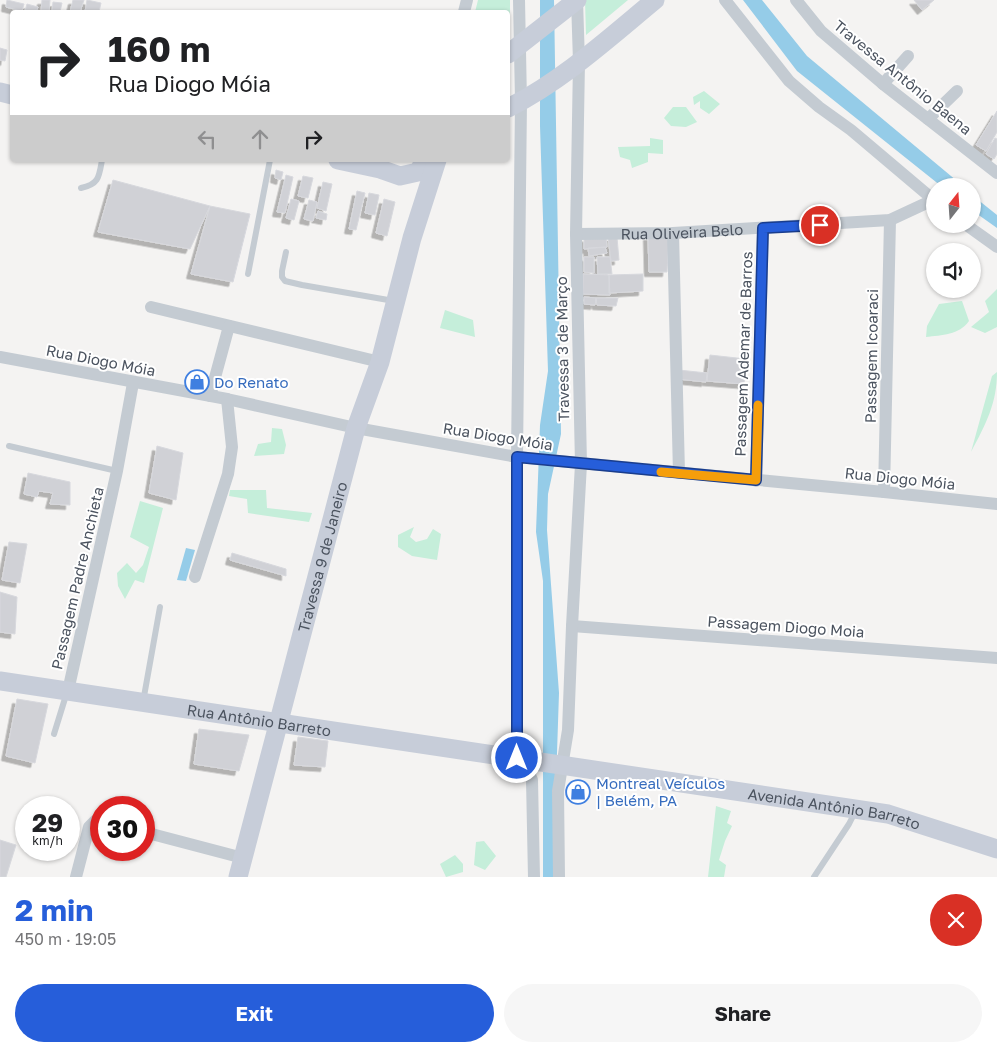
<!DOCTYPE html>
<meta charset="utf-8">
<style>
:root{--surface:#fff;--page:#f6f6f6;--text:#202124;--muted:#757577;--accent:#265eda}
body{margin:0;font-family:"Golos Text",sans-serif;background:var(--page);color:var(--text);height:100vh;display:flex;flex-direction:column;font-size:19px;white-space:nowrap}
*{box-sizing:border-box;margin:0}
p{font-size:16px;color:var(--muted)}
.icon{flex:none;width:28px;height:28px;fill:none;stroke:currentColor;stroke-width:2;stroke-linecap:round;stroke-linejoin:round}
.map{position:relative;height:877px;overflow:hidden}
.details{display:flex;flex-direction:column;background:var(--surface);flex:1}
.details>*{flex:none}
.banner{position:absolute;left:10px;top:10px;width:500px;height:152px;border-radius:5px;box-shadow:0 1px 4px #0004;background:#fff;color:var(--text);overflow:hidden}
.needle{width:32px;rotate:17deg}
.fabs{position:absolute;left:926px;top:178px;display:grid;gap:10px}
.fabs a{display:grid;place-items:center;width:55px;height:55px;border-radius:50%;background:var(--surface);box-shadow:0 1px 4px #0004;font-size:25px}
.speed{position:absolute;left:15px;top:796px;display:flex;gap:10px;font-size:25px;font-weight:700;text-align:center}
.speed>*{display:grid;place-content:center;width:65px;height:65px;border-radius:50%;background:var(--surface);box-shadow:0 1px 4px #0004;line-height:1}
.speed small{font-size:12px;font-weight:400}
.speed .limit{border:8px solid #d22;background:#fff;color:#111}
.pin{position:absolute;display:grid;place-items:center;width:42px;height:42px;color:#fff;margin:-21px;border:2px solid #fff;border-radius:50%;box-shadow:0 1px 5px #0007}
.me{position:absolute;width:55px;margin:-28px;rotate:0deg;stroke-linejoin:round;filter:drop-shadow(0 0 4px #0008)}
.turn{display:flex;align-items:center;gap:18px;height:105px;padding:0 15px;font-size:22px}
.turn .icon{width:65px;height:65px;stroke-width:2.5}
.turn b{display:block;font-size:35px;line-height:42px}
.lanes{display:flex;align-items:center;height:48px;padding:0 15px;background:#0003;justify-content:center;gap:25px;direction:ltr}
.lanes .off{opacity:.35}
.round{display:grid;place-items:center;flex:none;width:52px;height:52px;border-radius:26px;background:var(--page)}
.overview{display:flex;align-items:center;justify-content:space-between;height:85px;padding:0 15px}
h1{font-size:30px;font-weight:700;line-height:38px;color:var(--accent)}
.action{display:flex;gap:10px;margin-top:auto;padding:10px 15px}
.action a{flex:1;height:58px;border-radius:30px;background:var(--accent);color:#fff;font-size:20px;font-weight:700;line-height:58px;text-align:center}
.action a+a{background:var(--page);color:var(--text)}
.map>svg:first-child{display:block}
.green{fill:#c5eeda}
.water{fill:#95cce8}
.building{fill:#d0d1d6;stroke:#d7d8dd;filter:url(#shadow)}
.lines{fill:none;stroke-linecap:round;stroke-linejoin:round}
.lane{stroke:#c4cbd2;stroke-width:6}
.street{stroke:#c4cbd2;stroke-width:12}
.secondary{stroke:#c7cdd9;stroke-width:19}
.route-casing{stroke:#193d8e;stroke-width:12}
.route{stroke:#265eda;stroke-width:9}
.slow{stroke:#f59e0b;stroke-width:9}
.labels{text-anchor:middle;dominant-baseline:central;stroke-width:4;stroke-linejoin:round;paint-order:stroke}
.street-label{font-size:15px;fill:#4b535f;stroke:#fff}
.shop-label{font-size:15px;fill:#366cbe;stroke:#fff;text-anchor:start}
</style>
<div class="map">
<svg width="997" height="877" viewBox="0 0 997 877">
<defs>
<filter id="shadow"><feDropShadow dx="-4.5" dy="4.5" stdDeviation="0" flood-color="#0004"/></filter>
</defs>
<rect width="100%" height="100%" fill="#f4f3f2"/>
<path class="green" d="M478,0H510V31L508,33V12H475Z
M585,0H628L586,35Z
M704,91L720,104L709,114L700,108V101L694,105L693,97Z
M673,107H686L697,122L686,127L671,126L664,118Z
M650,138L663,140V154L648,153V162L632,168L630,160L620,157L618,147L650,146Z
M997,289V327L985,333L971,327L989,312L985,301Z
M962,301L969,321C959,335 942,335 926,337L927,326L939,304Z
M445,310L473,320L475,337L440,328Z
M997,372C997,403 986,424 971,452L992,376Z
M272,428L282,429L286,445L284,454L254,456L258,444L271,442Z
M230,490H266L267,508L312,513L309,522L248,513L247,499L229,496Z
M140,501L163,508L144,583L135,580L125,599L118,586L117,573L127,563L136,573L143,565L149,547L130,537Z
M414,527L410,537L416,542L427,539L433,529L441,534L437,560L412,556L398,547V535Z
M716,806L731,811L727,823L732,826L725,841L719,860L726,865L724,877H708Z
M484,841L496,856L485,870L474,865L476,842Z
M455,855L463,864V872L446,877L440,864Z"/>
<path class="water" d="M540,0H554L561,434L548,494L547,530L559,693L556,783L554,877H543V581L536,532L540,425L548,371L540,126Z
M743,0H762L807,56L963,186H941L797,71Z
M972,195L997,215V228L973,211Z
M186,548L195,550L186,581L177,580Z"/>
<path class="building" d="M7,0L24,4L22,11L6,7Z
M42,0H50L49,12H41Z
M73,0H84L80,12H70Z
M87,0L101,3L99,12H85Z
M914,0H934L922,10Z
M53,2L62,3L60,12H52Z
M27,4L38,7L36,12L25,11Z
M0,48L7,50L5,61L0,60Z
M997,111V132L986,151L976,145Z
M995,138L997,139V154L994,159L986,154Z
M276,170L283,172L281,180L275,178Z
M286,175L293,177L285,213L277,212Z
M303,176L313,178L308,198L298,196Z
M113,180L210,206L190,249L98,232Z
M323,182L332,184L326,211L317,208Z
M357,191L365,193L356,230L349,229Z
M369,193L379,195L375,215L365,213Z
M291,199L299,201L294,220L286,218Z
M384,199L395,202L387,236L376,233Z
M309,200L317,202L313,221L304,219Z
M210,206L250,214L233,282L191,274Z
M318,211L327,214L326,220L316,218Z
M648,236H669L667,272H649Z
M606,237L607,247L584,249V238Z
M608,237H617L619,260L611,261Z
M605,247L607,253L589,256L588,248Z
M584,257H594V273L584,272Z
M597,257H610L612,274H598Z
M583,274L609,275L610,295L583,294Z
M643,274V291L609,293V275Z
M584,297L596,298L595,305L584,304Z
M596,298H618L616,306L597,305Z
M710,355L746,359L744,384L707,381Z
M679,370L707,373L706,382L678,379Z
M157,446L183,453L176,500L149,493Z
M28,473L70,482V505L50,504L53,493L39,491L37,497L24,494Z
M9,542L27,544L20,583L2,580Z
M232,553L286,569V576L230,560Z
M0,592L17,597L15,634L0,632Z
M17,699L48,704L35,763L6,756Z
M199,729L249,735L239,771L194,764Z
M298,737L328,741L325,767L294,765Z
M0,840L16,845L6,877H0Z"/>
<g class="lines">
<path class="lane" d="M81,188C99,184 99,177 102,160
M286,252L282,271V277L285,281L302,285L394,301
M248,274L270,160
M9,446L117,471
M143,702L160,607
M54,734L67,692
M814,877L849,824L856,810"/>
<g class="street">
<path d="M725,0L789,81L819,107L851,130L935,201"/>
<path d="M796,0L821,31L883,84L997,173"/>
<path d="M464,12L467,0"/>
<path d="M883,84L908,56"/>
<path d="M928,119L957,91"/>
<path d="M965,224L997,247"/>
<path d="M673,233L679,473"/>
<path id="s1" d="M576,234L673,233L890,220L933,200"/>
<path d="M151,307L380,362"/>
<path d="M0,357L227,399L356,428L517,457L884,492L997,504"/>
<path d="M210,396L229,326"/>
<path d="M756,481L763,228"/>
<path d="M884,492L890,220"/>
<path d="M195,577L228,474L232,447L227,399"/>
<path d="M572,626L997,658"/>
<path d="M68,691L117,471L133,383"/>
<path d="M517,758V457L521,101L519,0"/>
<path d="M519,758L528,771L532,780L534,877"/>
<path d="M144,832L243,858"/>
<path d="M76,877L89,827L95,821H101"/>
<path d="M559,877L558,791L568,730L572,626L581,464L576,234L579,62L577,0"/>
</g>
<g class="secondary">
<path d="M508,54L577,0"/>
<path d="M0,92L12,95"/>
<path d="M508,108C562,81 609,38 655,0"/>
<path d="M338,160L380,169L400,176L418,172L425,160"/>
<path id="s2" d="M0,681L888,814L997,849"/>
<path id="s3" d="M238,877L356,428L380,362L412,238L437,160"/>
</g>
</g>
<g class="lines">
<g class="route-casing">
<path id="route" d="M517,758V457L756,480L763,228L820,225"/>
</g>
<use href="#route" class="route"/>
<path class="slow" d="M661,472L756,480L758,405"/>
</g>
<defs>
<g id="shop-ring" transform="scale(1.25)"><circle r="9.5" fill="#fff" stroke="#3f7fe0" stroke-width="1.5"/><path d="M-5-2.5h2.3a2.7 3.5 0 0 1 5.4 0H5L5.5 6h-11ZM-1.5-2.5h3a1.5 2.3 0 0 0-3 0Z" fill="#3f7fe0"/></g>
</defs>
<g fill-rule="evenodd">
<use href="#shop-ring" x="197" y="382"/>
<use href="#shop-ring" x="578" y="792"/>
</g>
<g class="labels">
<g class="street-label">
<text transform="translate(903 77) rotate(39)">Travessa Antônio Baena</text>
<text stroke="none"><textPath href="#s1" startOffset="106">Rua Oliveira Belo</textPath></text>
<text transform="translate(562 349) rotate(-91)">Travessa 3 de Março</text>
<text transform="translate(743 354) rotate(-88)">Passagem Ademar de Barros</text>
<text transform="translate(871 356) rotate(-89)">Passagem Icoaraci</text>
<text transform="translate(101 360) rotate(11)">Rua Diogo Móia</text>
<text transform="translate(498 436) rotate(9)">Rua Diogo Móia</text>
<text transform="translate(900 478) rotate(6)">Rua Diogo Móia</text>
<text stroke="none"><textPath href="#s3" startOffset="331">Travessa 9 de Janeiro</textPath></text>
<text transform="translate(77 578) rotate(-77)">Passagem Padre Anchieta</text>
<text transform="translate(786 626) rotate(4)">Passagem Diogo Moia</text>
<text stroke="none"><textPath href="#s2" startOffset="262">Rua Antônio Barreto</textPath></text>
<text stroke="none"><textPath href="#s2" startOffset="844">Avenida Antônio Barreto</textPath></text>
</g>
<g class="shop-label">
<text x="214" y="382">Do Renato</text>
<text x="596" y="783">Montreal Veículos<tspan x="596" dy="17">| Belém, PA</tspan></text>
</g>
</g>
</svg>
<div class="fabs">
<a><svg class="needle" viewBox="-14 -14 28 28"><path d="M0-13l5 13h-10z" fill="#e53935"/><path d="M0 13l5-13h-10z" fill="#757577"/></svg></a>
<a><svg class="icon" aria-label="sound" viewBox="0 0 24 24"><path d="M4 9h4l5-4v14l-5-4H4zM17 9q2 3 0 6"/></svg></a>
</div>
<div class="speed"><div>29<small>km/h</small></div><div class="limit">30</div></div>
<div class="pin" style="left:820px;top:225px;background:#d93025"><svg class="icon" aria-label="arrive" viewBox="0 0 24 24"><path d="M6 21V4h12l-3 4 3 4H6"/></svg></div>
<svg class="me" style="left:517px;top:758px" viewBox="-20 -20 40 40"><circle r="17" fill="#265eda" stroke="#fff" stroke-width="3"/><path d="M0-11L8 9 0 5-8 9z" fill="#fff"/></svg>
<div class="banner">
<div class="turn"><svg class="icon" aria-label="right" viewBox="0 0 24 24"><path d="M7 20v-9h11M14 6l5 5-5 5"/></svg><div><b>160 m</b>Rua Diogo Móia</div></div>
<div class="lanes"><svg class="icon off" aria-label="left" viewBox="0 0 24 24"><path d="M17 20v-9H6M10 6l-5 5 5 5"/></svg><svg class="icon off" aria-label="ahead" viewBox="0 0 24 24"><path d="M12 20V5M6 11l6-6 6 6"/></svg><svg class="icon" aria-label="right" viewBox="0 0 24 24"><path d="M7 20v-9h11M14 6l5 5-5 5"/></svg></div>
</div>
</div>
<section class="details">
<div class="overview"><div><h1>2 min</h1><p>450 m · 19:05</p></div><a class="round" style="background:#d93025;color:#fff"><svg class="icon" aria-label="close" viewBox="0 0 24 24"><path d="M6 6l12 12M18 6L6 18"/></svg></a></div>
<div class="action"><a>Exit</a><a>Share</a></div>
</section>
